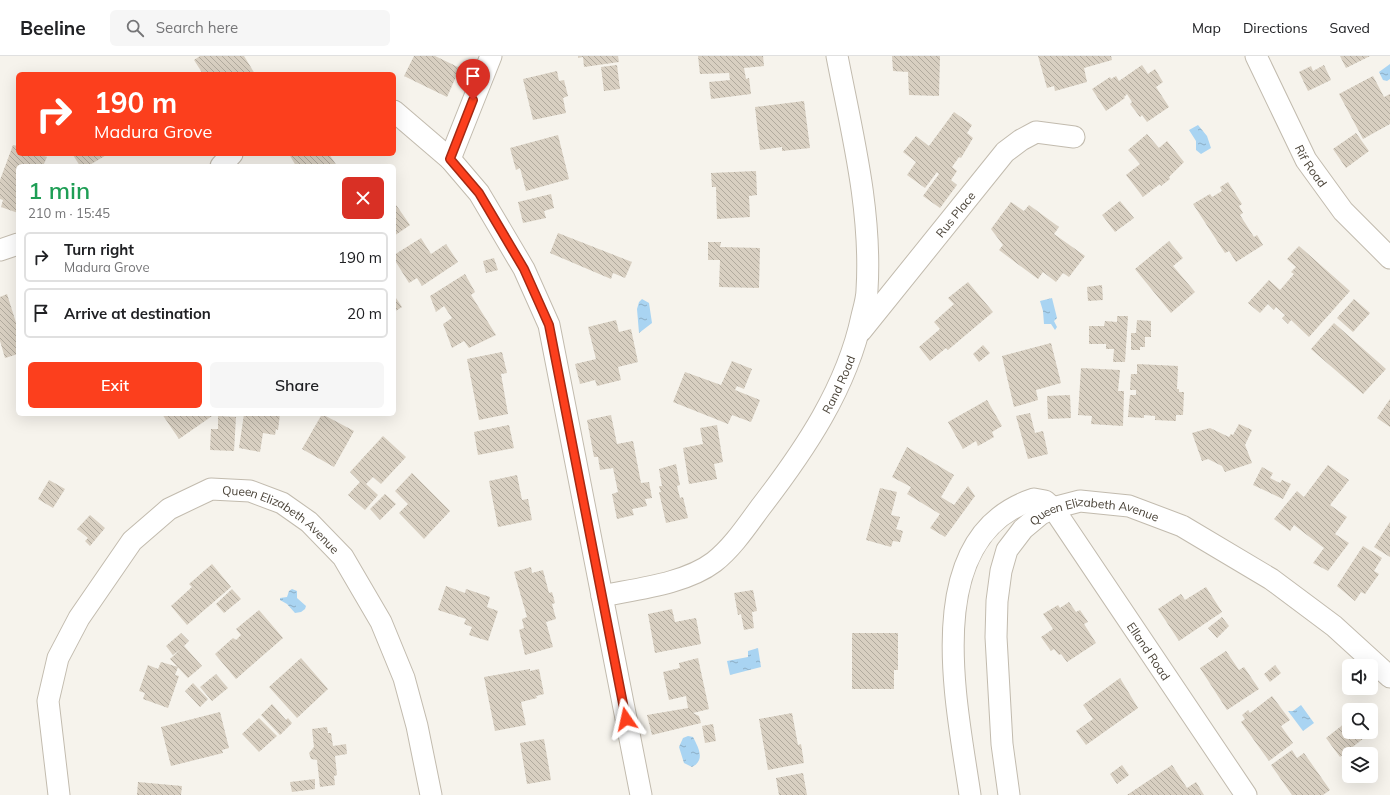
<!DOCTYPE html>
<meta charset="utf-8">
<style>
:root{--surface:#fff;--page:#f6f6f6;--text:#202124;--muted:#757577;--line:#e0e0e0;--accent:#fc3f1d}
body{margin:0;font-family:Mulish,sans-serif;background:var(--page);color:var(--text);height:100vh;display:flex;flex-direction:column;font-size:15px;white-space:nowrap}
*{box-sizing:border-box;margin:0}
p{font-size:13px;color:var(--muted)}
.icon{flex:none;width:22px;height:22px;fill:none;stroke:currentColor;stroke-width:2;stroke-linecap:round;stroke-linejoin:round}
.map{position:relative;flex:1;overflow:hidden}
.drawer{position:absolute;left:16px;top:108px;width:380px;height:252px;display:flex;flex-direction:column;background:var(--surface);border-radius:6px;box-shadow:0 4px 16px #0002}
.drawer>*{flex:none}
.banner{position:absolute;left:16px;top:16px;width:380px;height:84px;border-radius:6px;box-shadow:0 4px 16px #0002;background:#fc3f1d;color:#fff;overflow:hidden}
.tools{position:absolute;left:1342px;top:603px;display:grid;gap:8px}
.tools a{display:grid;place-items:center;width:36px;height:36px;border-radius:6px;background:var(--surface);box-shadow:0 4px 16px #0002;font-size:20px}
.pin{position:absolute;display:grid;place-items:center;width:34px;height:34px;color:#fff;margin:-41px -17px;border-radius:50% 50% 50% 0;rotate:-45deg;box-shadow:0 0 4px #0007}
.pin .icon{rotate:45deg}
.me{position:absolute;width:44px;margin:-22px;rotate:349deg;stroke-linejoin:round;filter:drop-shadow(0 0 3px #0008)}
.turn{display:flex;align-items:center;gap:14px;height:84px;padding:0 12px;font-size:18px}
.turn .icon{width:52px;height:52px;stroke-width:2.5}
.turn b{display:block;font-size:28px;line-height:34px}
.round{display:grid;place-items:center;flex:none;width:42px;height:42px;border-radius:6px;background:var(--page)}
.headline{display:flex;align-items:center;justify-content:space-between;height:68px;padding:0 12px}
h1{font-size:24px;font-weight:600;line-height:30px;color:#1e9e55}
.button{display:flex;gap:8px;margin-top:auto;padding:8px 12px}
.button a{flex:1;height:46px;border-radius:6px;background:var(--accent);color:#fff;font-size:16px;font-weight:600;line-height:46px;text-align:center}
.button a+a{background:var(--page);color:var(--text)}
ul{padding:0;list-style:none}
li{display:flex;align-items:center;gap:12px;height:50px;margin:0 8px 6px;padding:0 4px;border:2px solid var(--line);border-radius:6px}
li div{flex:1}
li b{display:block;font-size:15px}
li em{font-style:normal}
header{display:flex;align-items:center;gap:24px;box-sizing:border-box;height:56px;padding:0 20px;background:var(--surface);border-bottom:1px solid var(--line)}
header strong{font-size:19px}
nav{display:flex;gap:22px;margin-inline-start:auto;font-size:14px}
.search{width:280px;height:36px;background:var(--page);display:flex;align-items:center;gap:10px;box-sizing:border-box;padding:0 14px;border-radius:6px;color:var(--muted);font-size:15px}
.map>svg:first-child{display:block}
.water{fill:url(#water-ripples)}
.building{fill:url(#building-back-hatch)}
.lines{fill:none;stroke-linecap:round;stroke-linejoin:round}
.street-casing{stroke:#c2bbae;stroke-width:23}
.street{stroke:#fff;stroke-width:21}
.route-casing{stroke:#a42913;stroke-width:10}
.route{stroke:#fc3f1d;stroke-width:7}
.labels{text-anchor:middle;dominant-baseline:central;stroke-width:3.5;stroke-linejoin:round;paint-order:stroke}
.street-label{font-size:12px;fill:#4b4439;stroke:#fff}
</style>
<header>
<strong>Beeline</strong>
<div class="search"><svg class="icon" aria-label="search" viewBox="0 0 24 24"><circle cx="10" cy="10" r="6"/><path d="M15 15l6 6"/></svg>Search here</div>
<nav><a>Map</a><a>Directions</a><a>Saved</a></nav>
</header>
<div class="map">
<svg width="1390" height="739" viewBox="0 0 1390 739">
<defs>
<pattern id="water-ripples" width="26" height="14" patternUnits="userSpaceOnUse"><rect width="26" height="14" fill="#a9d4f2"/><path d="M2 4q2-2 4 0t4 0M15 11q2-2 4 0t4 0" fill="none" stroke="#8caec5"/></pattern>
<pattern id="building-back-hatch" width="6" height="6" patternUnits="userSpaceOnUse"><rect width="6" height="6" fill="#d8cfc1"/><path d="M-1 5l2 2M0 0l6 6M5-1l2 2" fill="none" stroke="#b1aa9e"/></pattern>
</defs>
<rect width="100%" height="100%" fill="#f6f3ec"/>
<path class="water" d="M1390,8V23L1387,25L1383,24L1379,16Z
M1198,69L1207,80L1211,92L1201,98L1196,94V85L1189,74Z
M1052,242L1057,262L1054,265L1057,271L1055,274L1051,268H1044L1043,255L1040,245Z
M642,243L649,247L652,267L639,277L637,253L639,246Z
M292,533L297,535V542L306,550L305,553L301,556L295,557L287,548L280,544V542L287,541L289,535Z
M758,592L761,611L730,619L727,605L748,601V595Z
M1301,649L1314,667L1303,675L1288,655H1293Z
M688,680L693,681C698,691 706,704 692,711L684,707L679,691L683,682Z"/>
<path class="building" d="M200,0H244L255,18H203L194,4Z
M414,0H435L460,12L447,41L404,20Z
M578,0H618L619,6L584,11L583,1L578,2Z
M698,0H763L764,10L744,12L746,23L749,22L751,38L711,43L709,26L730,24L729,17L700,18Z
M892,0H940L939,40L909,39L908,16L893,15Z
M1038,0H1111L1112,4L1084,12L1087,26L1055,35L1054,30L1047,32Z
M1340,0H1370L1346,12Z
M617,9L620,33L604,35L601,11Z
M1142,9L1148,18L1155,13L1163,26L1156,31L1169,51L1147,66L1142,59L1140,61L1130,48L1132,46L1127,38L1124,41L1125,42L1106,55L1092,33L1110,21L1111,23L1116,20L1119,25Z
M1324,9L1331,24L1308,35L1299,16L1311,10L1313,15Z
M557,15L559,25L564,24L568,40L563,42L566,57L533,64L523,23Z
M1373,20L1384,41L1390,38V68L1363,83L1339,38Z
M804,45L810,92L782,95V91L760,94L755,51Z
M954,56L972,69L967,77L973,82L961,102L959,101L952,111L957,115L951,124L957,129L940,152L923,140L939,118L937,116L925,132L907,119L916,106L903,96L916,80L929,90Z
M1356,77L1369,95L1346,112L1333,93Z
M1147,78L1159,92L1167,85L1184,106L1169,121L1170,123L1161,130L1160,128L1143,141L1126,119L1140,108L1128,94Z
M558,79L569,123L526,135L520,112L516,114L510,92Z
M13,89L18,90V98H39L47,101L43,110H18V157L1,151L3,144L0,143V124Z
M108,98L88,110H80L73,99Z
M289,98H329L337,110H296Z
M756,115L757,139L749,140L750,161L717,163L716,131H712L711,117Z
M1228,126L1242,148L1239,150L1243,157L1240,159L1254,181L1257,179L1263,189L1236,206L1229,195L1225,197L1193,148L1210,138L1212,141L1222,135L1220,131Z
M551,138L554,152L544,155L546,162L523,167L518,146Z
M1120,145L1134,162L1115,176L1102,159Z
M394,146L410,169L394,180Z
M1011,146L1024,155L1029,149L1059,171L1054,178L1085,200L1069,221L1063,217L1056,226L1043,216L1038,223L999,194L1003,189L991,173Z
M558,177L632,206L625,222L613,217L611,223L550,197Z
M421,182L431,198L446,188L458,206L422,230L417,222L409,227L394,203V199Z
M1169,185L1183,202L1173,210L1195,236L1171,257L1135,213Z
M708,186H721L720,191L760,192L759,232L719,231L720,204H708Z
M1299,190L1350,235L1309,281L1291,264L1288,268L1282,262L1285,259L1276,251L1274,254L1268,248L1260,257L1248,247L1269,224L1280,234L1294,218L1291,216L1296,211L1287,203Z
M494,202L498,214L486,217L483,205Z
M465,218L475,236L471,239L496,279L469,292L464,285L452,292L443,268L452,262L444,250L436,256L430,240Z
M968,226L993,256L948,294L946,292L930,305L919,291L940,273L934,266L954,248L948,242Z
M1102,229L1103,244L1088,245L1087,231Z
M7,238L18,273V298L5,302L0,285V241Z
M394,239L402,251L394,256Z
M1354,243L1370,257L1353,276L1337,262Z
M1117,260H1128L1125,306H1113L1114,293H1106V288H1089V270H1104L1105,265L1117,266Z
M616,264L619,276L631,273L638,306L618,311L621,324L597,330L595,324L580,328L575,308L596,303L588,271Z
M1137,264L1151,265V281H1145V291H1140V294H1131V277H1136Z
M1334,267L1386,313L1363,338L1311,293Z
M1051,287L1061,327L1036,334L1038,344L1014,351L1002,300Z
M983,289L990,297L979,306L973,298Z
M502,296L507,317L501,318L508,358L479,364L467,303Z
M732,305L752,313L744,333L737,330L735,334L760,344L751,366L732,359L728,368L673,346L685,316L721,329Z
M1137,308L1178,310L1177,333H1179V336H1184L1183,359H1176V365L1155,364V360L1144,359V362L1128,361L1130,339H1136V334H1130L1131,318H1137Z
M1081,312L1120,314L1118,335H1124L1123,370L1091,368L1092,360L1078,359Z
M1070,339L1071,362L1048,363L1047,340Z
M1390,343V371L1377,362Z
M987,344L1002,370L992,376L994,381L978,390L976,385L963,393L948,366Z
M1030,357L1035,377L1043,375L1048,398L1028,403L1016,360Z
M162,358H215L179,383Z
M244,358H280L278,374L276,373L275,379L263,377L260,396L239,392Z
M322,358L354,375L334,411L302,393Z
M611,359L617,388L633,385L641,427L649,426L652,442L645,443L647,450L632,453L634,459L617,463L612,438L618,436L613,412L600,414L598,401H594L587,364Z
M218,360L236,361L234,395L210,394L211,373H218Z
M1239,368L1252,374L1245,389L1252,407L1225,416L1222,410L1208,403L1202,405L1192,377L1210,372L1229,381L1231,378L1233,379Z
M509,369L514,392L478,399L474,376Z
M717,369L723,406L714,408L717,423L689,428L683,392L703,388L700,372Z
M383,380L406,401L381,428L373,421L366,428L378,439L365,454L348,439L360,426L350,416Z
M907,391L954,419L941,441L954,449L968,430L975,440L945,481L930,472L940,458L907,438L911,431L892,421Z
M676,408L680,429L677,430L680,442L683,441L688,462L666,467L659,436H661L659,430H662L659,413Z
M1328,409L1349,424L1330,449L1347,461L1335,478L1349,487L1328,515L1313,507L1324,492L1294,469L1290,475L1274,463L1297,435L1304,441Z
M1262,411L1273,417L1270,422L1280,427L1282,424L1291,428L1283,443L1253,429Z
M412,417L450,455L424,483L399,457L408,448L395,435Z
M517,419L522,444L528,443L532,464L498,471L489,425Z
M49,424L65,433L53,452L38,443Z
M880,432L897,436L891,459L900,461L896,473L903,475L900,486L893,485L891,491L866,484Z
M385,438L396,448L380,464L370,453Z
M90,459L105,472L90,490L85,485L88,482L77,473Z
M1390,466V501L1374,491Z
M1363,490L1382,502L1374,515L1379,518L1365,538L1361,536L1355,545L1337,530Z
M212,508L231,531L187,569L171,550L192,531L189,528Z
M531,511L532,517L543,514L549,537L552,536L555,547L552,548L556,563L546,566L553,591L525,599L519,574L524,572L522,563L527,561L514,516Z
M446,530L465,537L466,533L490,541L487,551L498,555L488,585L469,579L472,571L464,568L466,563L438,554Z
M1206,531L1222,556L1179,585L1158,553L1181,538L1185,544Z
M232,533L241,543L224,557L216,548Z
M753,534L757,555L752,556L754,572L744,574L741,558L738,559L734,537Z
M1069,546L1076,556L1080,554L1088,566L1084,568L1096,587L1067,606L1061,598L1059,599L1054,593L1051,595L1041,581L1053,573L1043,558L1058,549L1060,552Z
M672,553L675,566L696,562L701,588L655,597L648,558Z
M259,554L283,582L236,623L215,598L233,582L236,584L241,579L236,573Z
M1222,561L1229,570L1217,582L1208,572Z
M181,577L189,585L184,590L202,610L188,622L170,603L181,593L173,599L166,590Z
M852,577H898V614H894V633H852Z
M1226,595L1239,614L1244,611L1259,633L1227,654L1200,612Z
M301,602L328,633L297,662L269,631Z
M698,602L709,653L693,657L699,660L701,667L652,679L647,659L688,652L686,640L669,644L663,616L680,612L679,607Z
M161,606L178,611L175,619L179,620L168,652L143,643L145,637L139,635L148,609L158,613Z
M1275,609L1281,617L1270,626L1264,618Z
M530,613V615L539,613L544,638L536,640L537,642L521,646L526,669L495,675L484,621Z
M216,618L228,632L212,645L200,631Z
M1120,622L1138,652L1086,689L1076,675L1093,663L1083,649Z
M193,627L208,643L200,651L185,635Z
M1272,640L1290,664L1281,670L1293,687L1269,705L1241,666L1245,663L1242,659L1248,654L1250,657Z
M272,648L286,664L288,662L292,667L280,679L261,659Z
M220,656L229,692L222,694L223,697L171,710L161,671Z
M792,657L798,689L801,688L804,707L768,714L759,663Z
M259,662L277,680L259,696L242,678Z
M1349,664V676H1360L1364,682L1340,701L1326,682Z
M713,668L716,685L705,687L702,670Z
M327,671L328,677H331L333,690L346,688L347,698L335,700L337,719L334,720L335,729L320,731L317,704L311,703L309,697L314,691L312,673Z
M544,683L551,724L527,728L520,687Z
M1292,694L1297,702L1304,697L1330,734L1323,739H1292L1271,709Z
M1122,709L1129,719L1117,728L1110,718Z
M1172,709L1187,732L1196,726L1204,739H1127Z
M803,717L807,739H779L776,722Z
M315,723V733L292,736L290,726Z
M138,726L182,730L181,739H137Z"/>
<g class="lines">
<g class="street-casing">
<g id="street">
<path id="s1" d="M1256,0L1306,104L1343,155L1390,202"/>
<path d="M394,55L450,103L479,137L524,213L549,269L641,739"/>
<path d="M450,103L491,0"/>
<path d="M221,110L232,98"/>
<path d="M0,194L18,188"/>
<path id="s2" d="M861,275L1005,96L1021,84L1036,76L1074,81"/>
<path id="s3" d="M602,540C636,533 685,528 714,506C732,492 746,471 760,452C804,395 847,332 862,260C864,252 867,242 867,234C872,155 852,77 837,0"/>
<path id="s4" d="M59,739L48,645L58,602L79,562L132,485L169,453L211,433L250,435L282,447L309,466L343,501L381,566L404,622L417,670L431,739"/>
<path id="s5" d="M970,739C957,649 918,481 1034,443L1045,445L1053,452L1246,739"/>
<path id="s6" d="M1009,739L1002,688L996,581L997,545L1001,515L1007,494L1023,473L1041,458L1053,452L1080,445L1129,450L1182,470L1271,523L1334,570L1390,621"/>
</g>
</g>
<use href="#street" class="street"/>
</g>
<g class="lines">
<g class="route-casing">
<path id="route" d="M473,44L450,103L479,137L524,213L549,269L626,663"/>
</g>
<use href="#route" class="route"/>
</g>
<g class="labels">
<g class="street-label">
<text stroke="none"><textPath href="#s1" startOffset="123">Rif Road</textPath></text>
<text stroke="none"><textPath href="#s2" startOffset="150">Rus Place</textPath></text>
<text stroke="none"><textPath href="#s3" startOffset="336">Rand Road</textPath></text>
<text stroke="none"><textPath href="#s4" startOffset="452">Queen Elizabeth Avenue</textPath></text>
<text stroke="none"><textPath href="#s6" startOffset="351">Queen Elizabeth Avenue</textPath></text>
<text stroke="none"><textPath href="#s5" startOffset="525">Elland Road</textPath></text>
</g>
</g>
</svg>
<div class="tools">
<a><svg class="icon" aria-label="sound" viewBox="0 0 24 24"><path d="M4 9h4l5-4v14l-5-4H4zM17 9q2 3 0 6"/></svg></a>
<a><svg class="icon" aria-label="search" viewBox="0 0 24 24"><circle cx="10" cy="10" r="6"/><path d="M15 15l6 6"/></svg></a>
<a><svg class="icon" aria-label="layers" viewBox="0 0 24 24"><path d="M12 4l9 5-9 5-9-5zM3 14l9 5 9-5"/></svg></a>
</div>
<div class="pin" style="left:473px;top:44px;background:#d93025"><svg class="icon" aria-label="arrive" viewBox="0 0 24 24"><path d="M6 21V4h12l-3 4 3 4H6"/></svg></div>
<svg class="me" style="left:626px;top:663px" viewBox="-20 -20 40 40"><path d="M0-17L14 15 0 8-14 15z" fill="#fc3f1d" stroke="#fff" stroke-width="4"/></svg>
<div class="banner">
<div class="turn"><svg class="icon" aria-label="right" viewBox="0 0 24 24"><path d="M7 20v-9h11M14 6l5 5-5 5"/></svg><div><b>190 m</b>Madura Grove</div></div>
</div>
<section class="drawer">
<div class="headline"><div><h1>1 min</h1><p>210 m · 15:45</p></div><a class="round" style="background:#d93025;color:#fff"><svg class="icon" aria-label="close" viewBox="0 0 24 24"><path d="M6 6l12 12M18 6L6 18"/></svg></a></div>
<ul>
<li><svg class="icon" aria-label="right" viewBox="0 0 24 24"><path d="M7 20v-9h11M14 6l5 5-5 5"/></svg><div><b>Turn right</b><p>Madura Grove</p></div><em>190 m</em></li>
<li><svg class="icon" aria-label="arrive" viewBox="0 0 24 24"><path d="M6 21V4h12l-3 4 3 4H6"/></svg><div><b>Arrive at destination</b></div><em>20 m</em></li>
</ul>
<div class="button"><a>Exit</a><a>Share</a></div>
</section>
</div>
